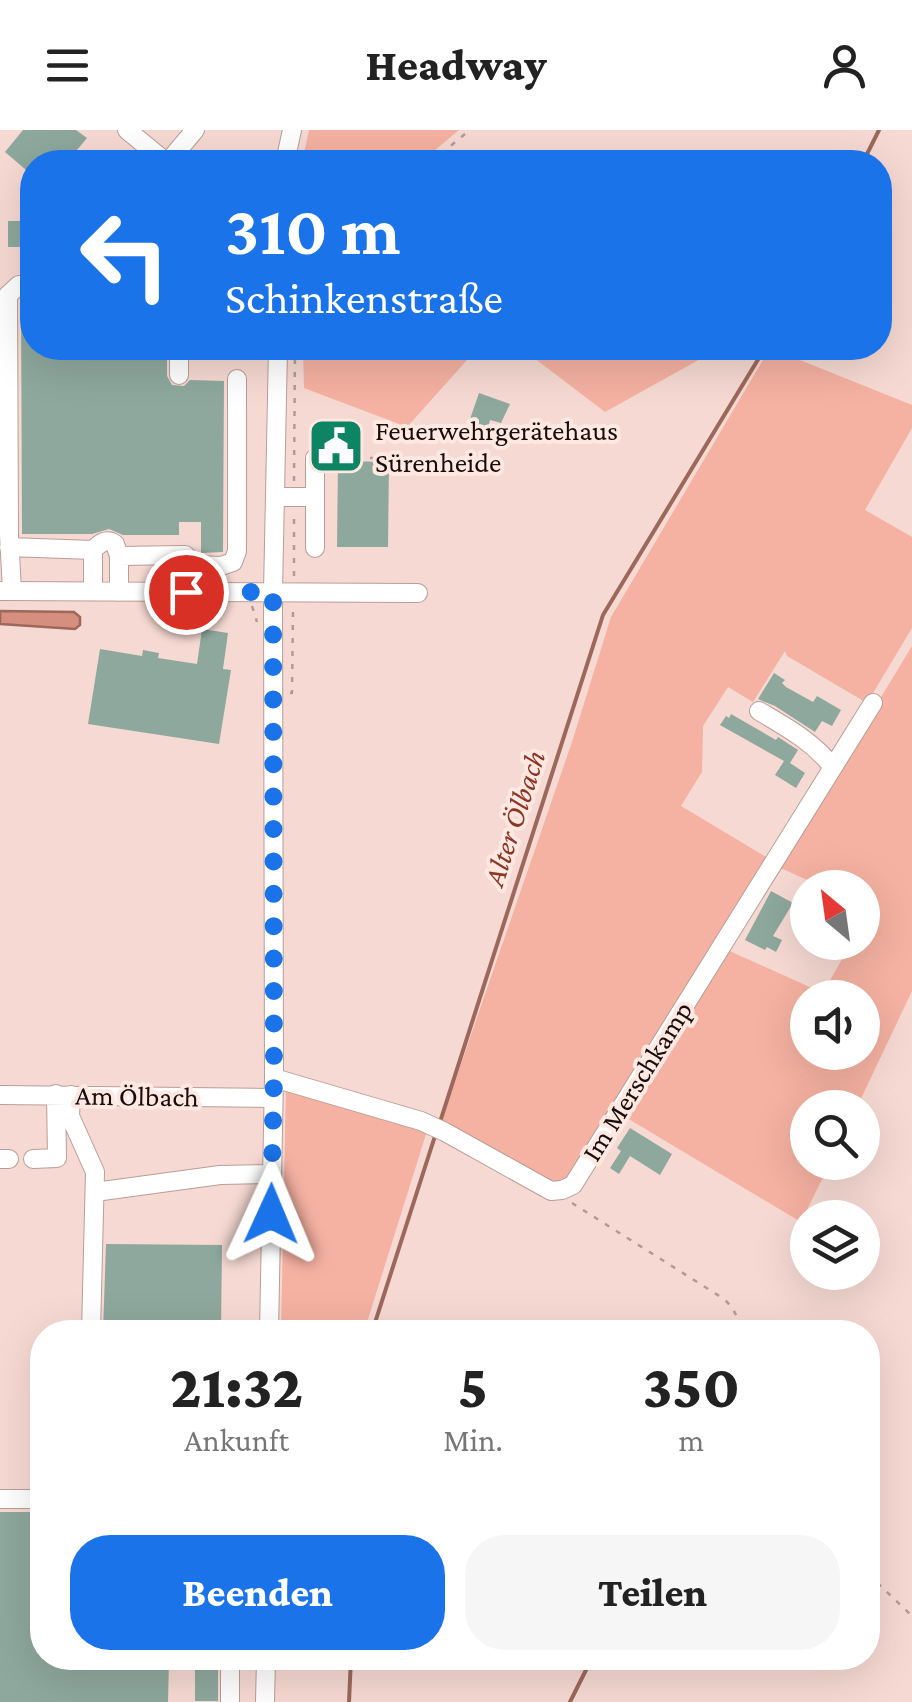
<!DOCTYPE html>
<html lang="de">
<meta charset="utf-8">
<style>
:root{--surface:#fff;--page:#f6f6f6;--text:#222;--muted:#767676;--accent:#1a73e8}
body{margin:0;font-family:"Crimson Pro",serif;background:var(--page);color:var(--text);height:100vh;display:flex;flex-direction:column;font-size:38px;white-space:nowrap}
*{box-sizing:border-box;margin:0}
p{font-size:32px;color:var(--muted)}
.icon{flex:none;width:55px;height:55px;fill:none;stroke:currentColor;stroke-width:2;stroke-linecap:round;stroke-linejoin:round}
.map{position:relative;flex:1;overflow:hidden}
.details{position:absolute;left:30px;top:1190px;width:850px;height:350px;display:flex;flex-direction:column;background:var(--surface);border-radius:40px;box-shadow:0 10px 40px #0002}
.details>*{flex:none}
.guide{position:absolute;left:20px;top:20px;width:872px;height:210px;border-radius:40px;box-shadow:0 10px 40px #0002;background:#1a73e8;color:#fff;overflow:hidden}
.needle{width:65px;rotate:331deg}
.controls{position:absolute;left:790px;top:740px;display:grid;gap:20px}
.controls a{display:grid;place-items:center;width:90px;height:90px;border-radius:50%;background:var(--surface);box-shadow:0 10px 40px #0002;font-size:50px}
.pin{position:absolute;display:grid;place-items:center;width:85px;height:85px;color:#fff;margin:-42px;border:5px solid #fff;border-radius:50%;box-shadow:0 2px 10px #0007}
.me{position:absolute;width:110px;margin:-55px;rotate:1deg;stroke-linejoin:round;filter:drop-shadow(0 0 8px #0008)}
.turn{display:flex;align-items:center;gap:35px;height:210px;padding:0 40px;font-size:45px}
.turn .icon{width:130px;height:130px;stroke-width:2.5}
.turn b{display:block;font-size:70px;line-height:85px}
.eta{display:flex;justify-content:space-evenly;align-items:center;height:170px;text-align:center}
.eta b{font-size:60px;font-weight:800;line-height:70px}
.button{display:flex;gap:20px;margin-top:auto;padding:20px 40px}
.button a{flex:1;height:115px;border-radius:40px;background:var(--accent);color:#fff;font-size:40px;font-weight:800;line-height:115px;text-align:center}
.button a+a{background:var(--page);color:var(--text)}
header{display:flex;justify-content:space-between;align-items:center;height:130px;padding:0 40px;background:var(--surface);font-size:45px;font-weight:800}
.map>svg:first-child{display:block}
.green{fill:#f5b1a1;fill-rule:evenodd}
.water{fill:#d68e7e;stroke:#9d685c;stroke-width:2.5}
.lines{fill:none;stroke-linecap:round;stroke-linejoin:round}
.stream{stroke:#9d685c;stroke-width:4}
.building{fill:#8ea89d}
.minor-casing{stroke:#b99e97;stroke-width:20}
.path{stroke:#b29b95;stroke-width:2.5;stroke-dasharray:5 8;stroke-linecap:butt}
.minor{stroke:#fff;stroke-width:18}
.route{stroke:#1a73e8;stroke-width:18;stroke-dasharray:0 32.4}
.labels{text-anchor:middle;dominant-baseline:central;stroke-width:8;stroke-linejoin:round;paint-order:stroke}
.poi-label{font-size:28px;fill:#170e0b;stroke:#ffe7e2;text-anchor:start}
.street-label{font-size:28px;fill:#170e0b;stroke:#ffe7e2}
.water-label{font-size:30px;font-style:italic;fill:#8c3624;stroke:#ffe7e2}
</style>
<header><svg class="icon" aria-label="menu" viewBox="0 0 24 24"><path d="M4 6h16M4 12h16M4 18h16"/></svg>Headway<svg class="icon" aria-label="person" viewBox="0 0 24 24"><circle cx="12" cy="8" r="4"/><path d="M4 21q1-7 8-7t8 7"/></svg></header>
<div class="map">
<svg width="912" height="1572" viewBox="0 0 912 1572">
<rect width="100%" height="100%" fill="#f6d9d2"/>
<path class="green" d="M309,0H459L421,32H302Z
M303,218H473L476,220L407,297L304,258Z
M521,218H720L605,282Z
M770,218L912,275V298L865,380L912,407V498L867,573L787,526L785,521L753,572L728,557L703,596L702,642L681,676L771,730L570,1050L553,1056L441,992L572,612L611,487Z
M912,516V861L857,977L808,978V1032L830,1033L801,1092L622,985L725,819L823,863L851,813L862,812L863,791L869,779L863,776L862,758L823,757L776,736L806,691ZM808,868H862V922H808Z
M286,958L427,1001L364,1202H281Z"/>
<path class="water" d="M0,481L74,482L80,487V495L75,499L0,494Z"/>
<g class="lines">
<path class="stream" d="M863,32L879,0
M440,992L603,485L765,218
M372,1202L435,1006
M349,1572L351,1528
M570,1572L592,1528"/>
</g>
<path class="building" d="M23,0H76L87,8L67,32H32V45L5,22Z
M8,91H32V117H8Z
M24,168H32V218H167V246L172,255L184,256L190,250L224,251L223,422L201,423V392H179V405H123L109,399L92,404H22L21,170Z
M479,263L510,274L501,293L490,290L488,298L469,292Z
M338,331L389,332L388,417H337Z
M202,499L228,503L223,539L231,540L219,614L88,594L100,519L142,526L143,520L159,523L158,528L197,534Z
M774,543L785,550L782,553L786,557L813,572L817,566L841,580L832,596L822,591L815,602L775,576L758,569Z
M731,584L776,610L778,607L798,620L790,633L805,643L796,658L775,645L784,631L720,595L726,586L729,588Z
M771,761L793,773L773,806L782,810L776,822L767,817L765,820L745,810Z
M630,998L672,1024L660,1045L630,1026L619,1044L610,1038L621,1021L617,1018Z
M106,1114L222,1115L221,1202H103Z
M0,1382H42V1528H169L168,1572H0Z
M195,1528H218V1571H195Z"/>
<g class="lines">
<g class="minor-casing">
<path id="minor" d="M127,0L166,32
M168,32L195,0
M285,32L292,0
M179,218V245
M315,328V418
M275,367H315
M9,417L93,420C100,413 106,408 115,414L119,426V462
M93,420V461
M119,426L185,425L196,435L221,436L233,432L237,421V249
M0,461L418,463
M12,461L9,405L8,165L19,155H32
M759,581C786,597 812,611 832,636
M274,948L421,991L445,1002L551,1061L562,1060L573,1055L873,573
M0,965L273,968
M71,965L70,986L95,1042L91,1202
M0,1029H9
M33,1029L57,1028L56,964
M95,1062L220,1045L272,1044
M269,1202L274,948L273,462L278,218
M0,1369H42
M230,1572V1528
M265,1572L266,1528"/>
</g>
<path class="path" d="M431,32L470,0
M331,328H405
M294,351L295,218
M294,446V384
M252,476L257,492
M290,563H292L293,479
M572,1073L724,1169C735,1180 739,1187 738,1202
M868,1444L912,1486"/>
<use href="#minor" class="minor"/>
</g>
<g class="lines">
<path class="route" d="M186,462H273L274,948L271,1084"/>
</g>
<defs>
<g id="civic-square" transform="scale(2.875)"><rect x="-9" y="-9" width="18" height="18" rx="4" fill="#0d8463" stroke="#ffe7e2"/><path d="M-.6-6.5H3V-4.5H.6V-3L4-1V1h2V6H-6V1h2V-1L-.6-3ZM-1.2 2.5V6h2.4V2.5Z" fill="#fff"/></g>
</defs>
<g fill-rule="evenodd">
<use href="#civic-square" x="336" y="316"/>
</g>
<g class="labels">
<g class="poi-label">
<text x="375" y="300">Feuerwehrgerätehaus<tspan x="375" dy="32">Sürenheide</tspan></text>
</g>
<g class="street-label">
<text transform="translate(637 951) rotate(-58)">Im Merschkamp</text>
<text transform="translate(137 966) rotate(1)">Am Ölbach</text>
</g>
<g class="water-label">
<text transform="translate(514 688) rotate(-72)">Alter Ölbach</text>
</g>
</g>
</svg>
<div class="controls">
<a><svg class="needle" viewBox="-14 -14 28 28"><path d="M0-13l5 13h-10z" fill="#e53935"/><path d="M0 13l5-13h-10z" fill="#767676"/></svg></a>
<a><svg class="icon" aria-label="sound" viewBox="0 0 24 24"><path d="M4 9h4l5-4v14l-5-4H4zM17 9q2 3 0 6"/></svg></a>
<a><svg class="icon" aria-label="search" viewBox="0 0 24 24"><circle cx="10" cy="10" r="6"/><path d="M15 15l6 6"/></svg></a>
<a><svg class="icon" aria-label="layers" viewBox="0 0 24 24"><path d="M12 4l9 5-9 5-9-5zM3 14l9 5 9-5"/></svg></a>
</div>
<div class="pin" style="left:186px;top:462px;background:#d93025"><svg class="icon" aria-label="arrive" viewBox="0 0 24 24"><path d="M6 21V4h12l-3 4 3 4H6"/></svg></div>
<svg class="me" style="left:271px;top:1084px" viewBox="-20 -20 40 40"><path d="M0-17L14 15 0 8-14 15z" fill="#1a73e8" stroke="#fff" stroke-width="4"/></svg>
<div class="guide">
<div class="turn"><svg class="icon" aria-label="left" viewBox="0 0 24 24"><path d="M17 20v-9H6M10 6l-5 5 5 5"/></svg><div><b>310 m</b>Schinkenstraße</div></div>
</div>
<section class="details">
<div class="eta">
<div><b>21:32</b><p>Ankunft</p></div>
<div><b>5</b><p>Min.</p></div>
<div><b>350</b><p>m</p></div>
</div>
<div class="button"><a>Beenden</a><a>Teilen</a></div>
</section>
</div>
